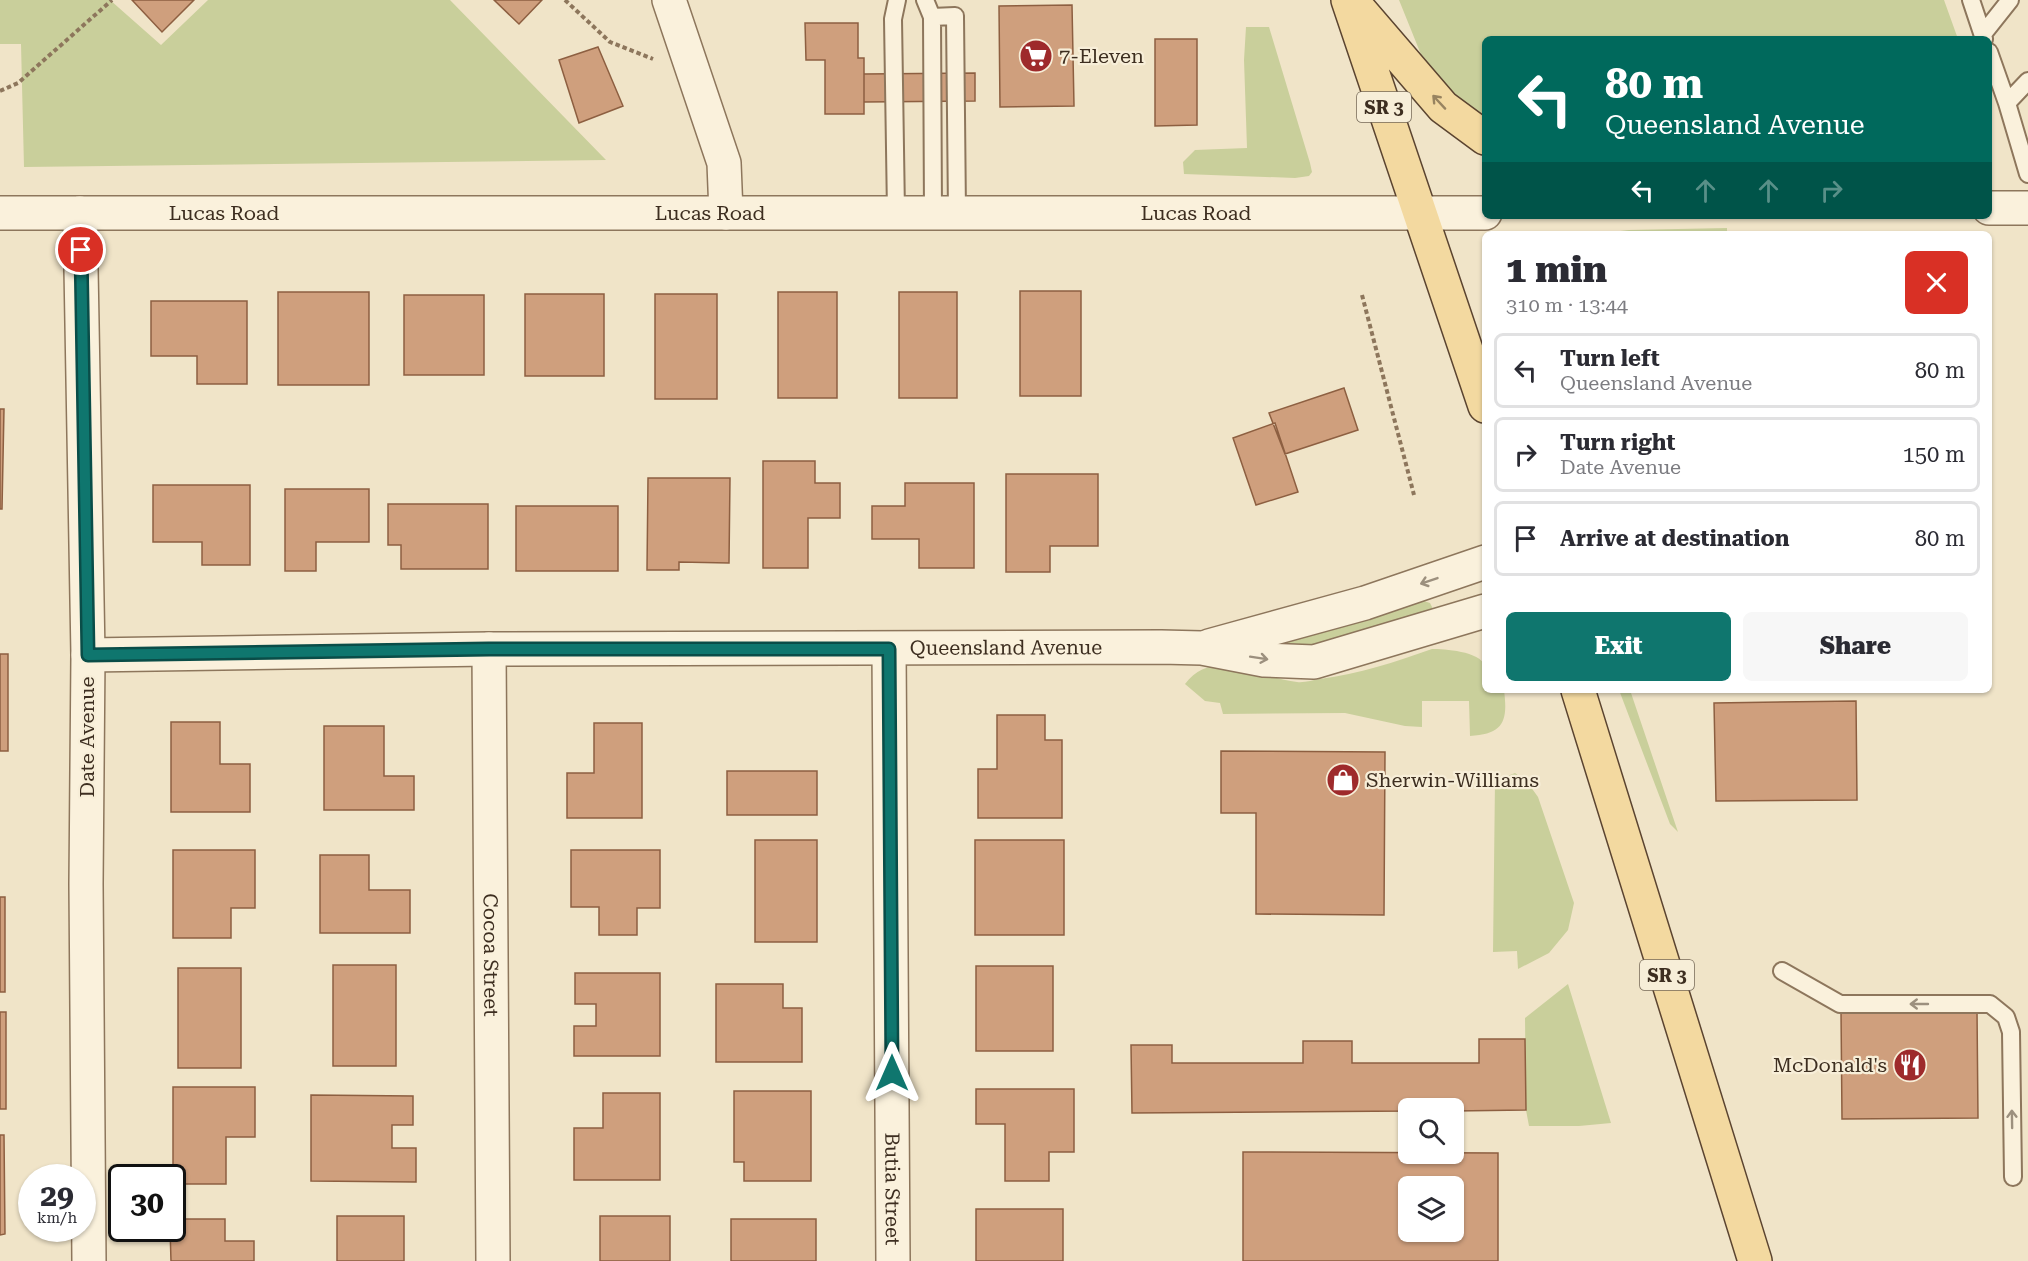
<!DOCTYPE html>
<meta charset="utf-8">
<style>
:root{--surface:#fff;--page:#f7f7f7;--text:#2b2b33;--muted:#7c7c81;--line:#e1e1e2;--accent:#0f766e}
body{margin:0;font-family:"Roboto Serif",serif;background:var(--page);color:var(--text);height:100vh;display:flex;flex-direction:column;font-size:22px;white-space:nowrap}
*{box-sizing:border-box;margin:0}
p{font-size:20px;color:var(--muted)}
.icon{flex:none;width:33px;height:33px;fill:none;stroke:currentColor;stroke-width:2;stroke-linecap:round;stroke-linejoin:round}
.map{position:relative;flex:1;overflow:hidden}
.panel{position:absolute;left:1482px;top:231px;width:510px;height:462px;display:flex;flex-direction:column;background:var(--surface);border-radius:9px;box-shadow:0 2px 4px #0004}
.panel>*{flex:none}
.guide{position:absolute;left:1482px;top:36px;width:510px;height:183px;border-radius:9px;box-shadow:0 2px 4px #0004;background:#00695c;color:#fff;overflow:hidden}
.controls{position:absolute;left:1398px;top:1098px;display:grid;gap:12px}
.controls a{display:grid;place-items:center;width:66px;height:66px;border-radius:9px;background:var(--surface);box-shadow:0 2px 4px #0004;font-size:30px}
.speed{position:absolute;left:18px;top:1164px;display:flex;gap:12px;font-size:30px;font-weight:700;text-align:center}
.speed>*{display:grid;place-content:center;width:78px;height:78px;border-radius:50%;background:var(--surface);box-shadow:0 2px 4px #0004;line-height:1}
.speed small{font-size:15px;font-weight:400}
.speed .limit{border:3px solid #111;border-radius:9px;background:#fff;color:#111}
.pin{position:absolute;display:grid;place-items:center;width:51px;height:51px;color:#fff;margin:-26px;border:3px solid #fff;border-radius:50%;box-shadow:0 2px 6px #0007}
.me{position:absolute;width:66px;margin:-33px;rotate:0deg;stroke-linejoin:round;filter:drop-shadow(0 0 4px #0008)}
.turn{display:flex;align-items:center;gap:21px;height:126px;padding:0 24px;font-size:27px}
.turn .icon{width:78px;height:78px;stroke-width:2.5}
.turn b{display:block;font-size:42px;line-height:51px}
.lanes{display:flex;align-items:center;height:57px;padding:0 24px;background:#0003;justify-content:center;gap:30px;direction:ltr}
.lanes .off{opacity:.35}
.round{display:grid;place-items:center;flex:none;width:63px;height:63px;border-radius:9px;background:var(--page)}
.headline{display:flex;align-items:center;justify-content:space-between;height:102px;padding:0 24px}
h1{font-size:36px;font-weight:800;line-height:45px}
.action{display:flex;gap:12px;margin-top:auto;padding:12px 24px}
.action a{flex:1;height:69px;border-radius:9px;background:var(--accent);color:#fff;font-size:24px;font-weight:800;line-height:69px;text-align:center}
.action a+a{background:var(--page);color:var(--text)}
ul{padding:0;list-style:none}
li{display:flex;align-items:center;gap:18px;height:75px;margin:0 12px 9px;padding:0 12px;border:3px solid var(--line);border-radius:9px}
li div{flex:1}
li b{display:block;font-size:22px}
li em{font-style:normal}
.map>svg:first-child{display:block}
.green{fill:#c9cf9b}
.building{fill:#cf9f7d;stroke:#8d5f41;stroke-width:1.5;fill-rule:evenodd}
.lines{fill:none;stroke-linecap:round;stroke-linejoin:round}
.service-casing{stroke:#8d765c;stroke-width:20}
.minor-casing{stroke:#8d765c;stroke-width:36}
.tertiary-casing{stroke:#8d765c;stroke-width:36}
.primary-casing{stroke:#5b4430;stroke-width:36}
.path{stroke:#8d765c;stroke-width:4;stroke-dasharray:4.5 3;stroke-linecap:butt}
.service{stroke:#faf1dc;stroke-width:16}
.minor{stroke:#faf1dc;stroke-width:33}
.tertiary{stroke:#faf1dc;stroke-width:33}
.primary{stroke:#f3d9a0;stroke-width:33}
.oneway{stroke:#988460}
.oneway2{stroke:#9c907e}
.route-casing{stroke:#0a4d48;stroke-width:15}
.route{stroke:#0f766e;stroke-width:10}
.labels{text-anchor:middle;dominant-baseline:central;stroke-width:4.5;stroke-linejoin:round;paint-order:stroke}
.shield{fill:#f7eed8;stroke:#756857;stroke-width:1.5}
.shield-label{font-size:18px;font-weight:bold;fill:#3d2e20}
.poi-label{font-size:20px;fill:#3d2e20;stroke:#f7eed8;text-anchor:start}
.street-label{font-size:20px;fill:#3d2e20;stroke:#f7eed8}
</style>
<div class="map">
<svg width="2028" height="1261" viewBox="0 0 2028 1261">
<rect width="100%" height="100%" fill="#f0e4c8"/>
<path class="green" d="M0,0H110L161,45L208,0H450L606,160L24,167L21,44H0Z
M1399,0H1944L1958,39H1485V130L1443,93L1422,57Z
M1246,27H1269L1310,163L1312,172L1309,176L1295,178L1184,174L1183,162L1195,150L1247,148L1244,60Z
M1727,228V234H1594L1629,230Z
M1421,600L1430,603L1433,609L1427,615L1310,646L1264,643Z
M1432,649C1444,649 1480,651 1485,666C1487,672 1485,683 1485,690H1504C1508,721 1504,734 1470,736L1469,701H1422V727L1405,726L1345,713L1223,714L1220,703L1205,701L1185,684C1214,645 1261,679 1297,682C1304,683 1313,680 1320,679C1359,674 1395,662 1432,649Z
M1619,690H1630L1678,832L1670,824Z
M1515,773L1528,783L1538,797L1574,903L1568,930L1549,953L1518,969L1517,951L1493,952L1495,781Z
M1568,984L1611,1123L1579,1126H1529L1526,1110L1525,1018Z"/>
<path class="building" d="M132,0H194L162,32Z
M494,0H542L519,24Z
M1072,5L1074,106L1000,107L999,6Z
M805,23H858V58H864V114H825V60H806Z
M1155,39H1197V125L1155,126Z
M598,47L623,106L579,123L559,60Z
M975,73V101L864,102V74Z
M1020,291H1081V396H1020Z
M278,292H369V385H278Z
M778,292H837V398H778Z
M899,292H957V398H899Z
M525,294H604V376H525Z
M655,294H717V399H655Z
M404,295H484V375H404Z
M151,301H247V384H197V356H151Z
M1344,388L1358,430L1285,454L1269,413Z
M0,409H4L2,509H0Z
M1275,423L1298,492L1256,505L1233,438Z
M763,461H815V483H840V518H808V568H763Z
M1006,474H1098V546H1050V572H1006Z
M648,478H730L729,563L679,562V570H647Z
M905,483H974V568H919V539H872V506H905Z
M153,485H250V565H202V542H153Z
M285,489H369V542H316V571H285Z
M388,504H488V569H401V545H388Z
M516,506H618V571H516Z
M0,654H8V751H0Z
M1856,701L1857,800L1716,801L1714,703Z
M997,715H1045V740H1062V818H978V769H997Z
M171,722H220V764H250V812H171Z
M594,723H642V818H567V773H594Z
M324,726H384V776H414V810H324Z
M1221,751L1385,752L1384,915L1256,914V813H1221Z
M727,771H817V815H727Z
M755,840H817V942H755Z
M975,840H1064V935H975Z
M173,850H255V908H231V938H173Z
M571,850H660V908H637V935H599V907H571Z
M320,855H369V890H410V933H320Z
M0,897H5V992H0Z
M333,965H396V1066H333Z
M976,966H1053V1051H976Z
M178,968H241V1068H178Z
M575,973H660V1056H574V1026H596V1004H575Z
M716,984H783V1008H802V1062H716Z
M1977,1010L1978,1118L1842,1119L1841,1011Z
M0,1012H6V1109H0Z
M1479,1039H1525L1526,1110L1454,1111V1108H1408V1111L1132,1113L1131,1045H1172V1063H1303V1041H1352V1063H1479Z
M173,1087H255V1137H226V1184H173Z
M976,1089H1074V1152H1049V1181H1005V1124H976Z
M734,1091H811V1181H744V1162H734Z
M603,1093H660V1180H574V1128H603Z
M311,1095L413,1096V1125H392V1148H416V1182L311,1181Z
M0,1135H4L5,1234L0,1235Z
M1243,1152L1498,1153V1261H1243ZM1408,1186H1454V1232H1408Z
M976,1209H1063V1261H976Z
M337,1216H404V1261H337Z
M600,1216H670V1261H600Z
M172,1219H225V1241H254V1261H171L170,1228H172Z
M731,1219H816V1261H731Z"/>
<g class="lines">
<g class="service-casing">
<path id="service" d="M925,0L932,17L955,16L957,213
M1971,0L1984,39
M932,17L933,213
M1983,34L2010,0
M1989,52L2007,103L2028,174
M2007,103L2028,81
M896,213L893,19L897,0
M1782,971L1840,1004H1990L2006,1017L2011,1032L2013,1177"/>
</g>
<g class="minor-casing">
<g id="minor">
<path d="M669,0L724,163L726,213"/>
<path d="M1989,208H2028"/>
<path d="M80,213L88,655L86,884L89,1261"/>
<path d="M1419,213H1485"/>
<path d="M1209,646L1365,603L1485,562"/>
<path id="s1" d="M489,649L493,1261"/>
<path id="s2" d="M889,649L893,1261"/>
<path id="s3" d="M88,655L489,649L1161,647L1202,648L1264,660L1314,662L1485,611"/>
</g>
</g>
<g class="tertiary-casing">
<g id="tertiary">
<path id="s4" d="M0,213H1419"/>
</g>
</g>
<g class="primary-casing">
<path id="primary" d="M1348,0L1485,406
M1357,7L1443,107L1485,138
M1578,690L1755,1261"/>
</g>
<path class="path" d="M565,0L610,42L653,59
M0,91L18,83L112,0
M1362,295L1414,495"/>
<use href="#service" class="service"/>
<use href="#minor" class="minor"/>
<use href="#tertiary" class="tertiary"/>
<use href="#primary" class="primary"/>
</g>
<defs><path id="oneway-shaft" d="M-6 0H5M1.5-3L5.5 0L1.5 3" fill="none" stroke-width="1.6" stroke-linecap="round" stroke-linejoin="round" transform="scale(1.5)"/></defs>
<use class="oneway" href="#oneway-shaft" transform="translate(1439 102) rotate(-133)"/>
<g class="oneway2">
<use href="#oneway-shaft" transform="translate(1429 581) rotate(161)"/>
<use href="#oneway-shaft" transform="translate(1259 658) rotate(9)"/>
<use href="#oneway-shaft" transform="translate(1919 1004) rotate(180)"/>
<use href="#oneway-shaft" transform="translate(2012 1119) rotate(-91)"/>
</g>
<g class="lines">
<g class="route-casing">
<path id="route" d="M81,250L88,655L489,649H889L892,1073"/>
</g>
<use href="#route" class="route"/>
</g>
<defs>
<g id="supermarket-disc" transform="scale(1.725)"><circle r="9.5" fill="#9e2a2b" stroke="#f7eed8"/><path d="M-6-5.5h2.5l.6 2H6L4.5 2H-2.5L-4.4-4H-6ZM-1.5 3.2a1.3 1.3 0 1 0 .1 0ZM3 3.2a1.3 1.3 0 1 0 .1 0Z" fill="#fff"/></g>
<g id="shop-disc" transform="scale(1.725)"><circle r="9.5" fill="#9e2a2b" stroke="#f7eed8"/><path d="M-5-2.5h2.3a2.7 3.5 0 0 1 5.4 0H5L5.5 6h-11ZM-1.5-2.5h3a1.5 2.3 0 0 0-3 0Z" fill="#fff"/></g>
<g id="restaurant-disc" transform="scale(1.725)"><circle r="9.5" fill="#9e2a2b" stroke="#f7eed8"/><path d="M-5-6h1v4h1v-4h1v4h1v-4h1v5L-1.5 .5V6h-2V.5L-5-1ZM5-6V6H3V1.5H1.5Q1.5-4 5-6Z" fill="#fff"/></g>
</defs>
<g fill-rule="evenodd">
<use href="#supermarket-disc" x="1036" y="56"/>
<use href="#shop-disc" x="1343" y="780"/>
<use href="#restaurant-disc" x="1910" y="1065"/>
</g>
<g class="labels">
<g class="shield">
<rect x="1357" y="92" width="54" height="30" rx="4.5"/>
<rect x="1640" y="960" width="54" height="30" rx="4.5"/>
</g>
<g class="shield-label">
<text x="1384" y="107">SR 3</text>
<text x="1667" y="975">SR 3</text>
</g>
<g class="poi-label">
<text x="1059" y="56">7-Eleven</text>
<text x="1366" y="780">Sherwin-Williams</text>
<text x="1887" y="1065" text-anchor="end">McDonald's</text>
</g>
<g class="street-label">
<text stroke="none"><textPath href="#s4" startOffset="224">Lucas Road</textPath></text>
<text stroke="none"><textPath href="#s4" startOffset="710">Lucas Road</textPath></text>
<text stroke="none"><textPath href="#s4" startOffset="1196">Lucas Road</textPath></text>
<text stroke="none"><textPath href="#s3" startOffset="918">Queensland Avenue</textPath></text>
<text transform="translate(87 737) rotate(-90)">Date Avenue</text>
<text stroke="none"><textPath href="#s1" startOffset="306">Cocoa Street</textPath></text>
<text stroke="none"><textPath href="#s2" startOffset="540">Butia Street</textPath></text>
</g>
</g>
</svg>
<div class="controls">
<a><svg class="icon" aria-label="search" viewBox="0 0 24 24"><circle cx="10" cy="10" r="6"/><path d="M15 15l6 6"/></svg></a>
<a><svg class="icon" aria-label="layers" viewBox="0 0 24 24"><path d="M12 4l9 5-9 5-9-5zM3 14l9 5 9-5"/></svg></a>
</div>
<div class="speed"><div>29<small>km/h</small></div><div class="limit">30</div></div>
<div class="pin" style="left:81px;top:250px;background:#d93025"><svg class="icon" aria-label="arrive" viewBox="0 0 24 24"><path d="M6 21V4h12l-3 4 3 4H6"/></svg></div>
<svg class="me" style="left:892px;top:1073px" viewBox="-20 -20 40 40"><path d="M0-17L14 15 0 8-14 15z" fill="#0f766e" stroke="#fff" stroke-width="4"/></svg>
<div class="guide">
<div class="turn"><svg class="icon" aria-label="left" viewBox="0 0 24 24"><path d="M17 20v-9H6M10 6l-5 5 5 5"/></svg><div><b>80 m</b>Queensland Avenue</div></div>
<div class="lanes"><svg class="icon" aria-label="left" viewBox="0 0 24 24"><path d="M17 20v-9H6M10 6l-5 5 5 5"/></svg><svg class="icon off" aria-label="ahead" viewBox="0 0 24 24"><path d="M12 20V5M6 11l6-6 6 6"/></svg><svg class="icon off" aria-label="ahead" viewBox="0 0 24 24"><path d="M12 20V5M6 11l6-6 6 6"/></svg><svg class="icon off" aria-label="right" viewBox="0 0 24 24"><path d="M7 20v-9h11M14 6l5 5-5 5"/></svg></div>
</div>
<section class="panel">
<div class="headline"><div><h1>1 min</h1><p>310 m · 13:44</p></div><a class="round" style="background:#d93025;color:#fff"><svg class="icon" aria-label="close" viewBox="0 0 24 24"><path d="M6 6l12 12M18 6L6 18"/></svg></a></div>
<ul>
<li><svg class="icon" aria-label="left" viewBox="0 0 24 24"><path d="M17 20v-9H6M10 6l-5 5 5 5"/></svg><div><b>Turn left</b><p>Queensland Avenue</p></div><em>80 m</em></li>
<li><svg class="icon" aria-label="right" viewBox="0 0 24 24"><path d="M7 20v-9h11M14 6l5 5-5 5"/></svg><div><b>Turn right</b><p>Date Avenue</p></div><em>150 m</em></li>
<li><svg class="icon" aria-label="arrive" viewBox="0 0 24 24"><path d="M6 21V4h12l-3 4 3 4H6"/></svg><div><b>Arrive at destination</b></div><em>80 m</em></li>
</ul>
<div class="action"><a>Exit</a><a>Share</a></div>
</section>
</div>
